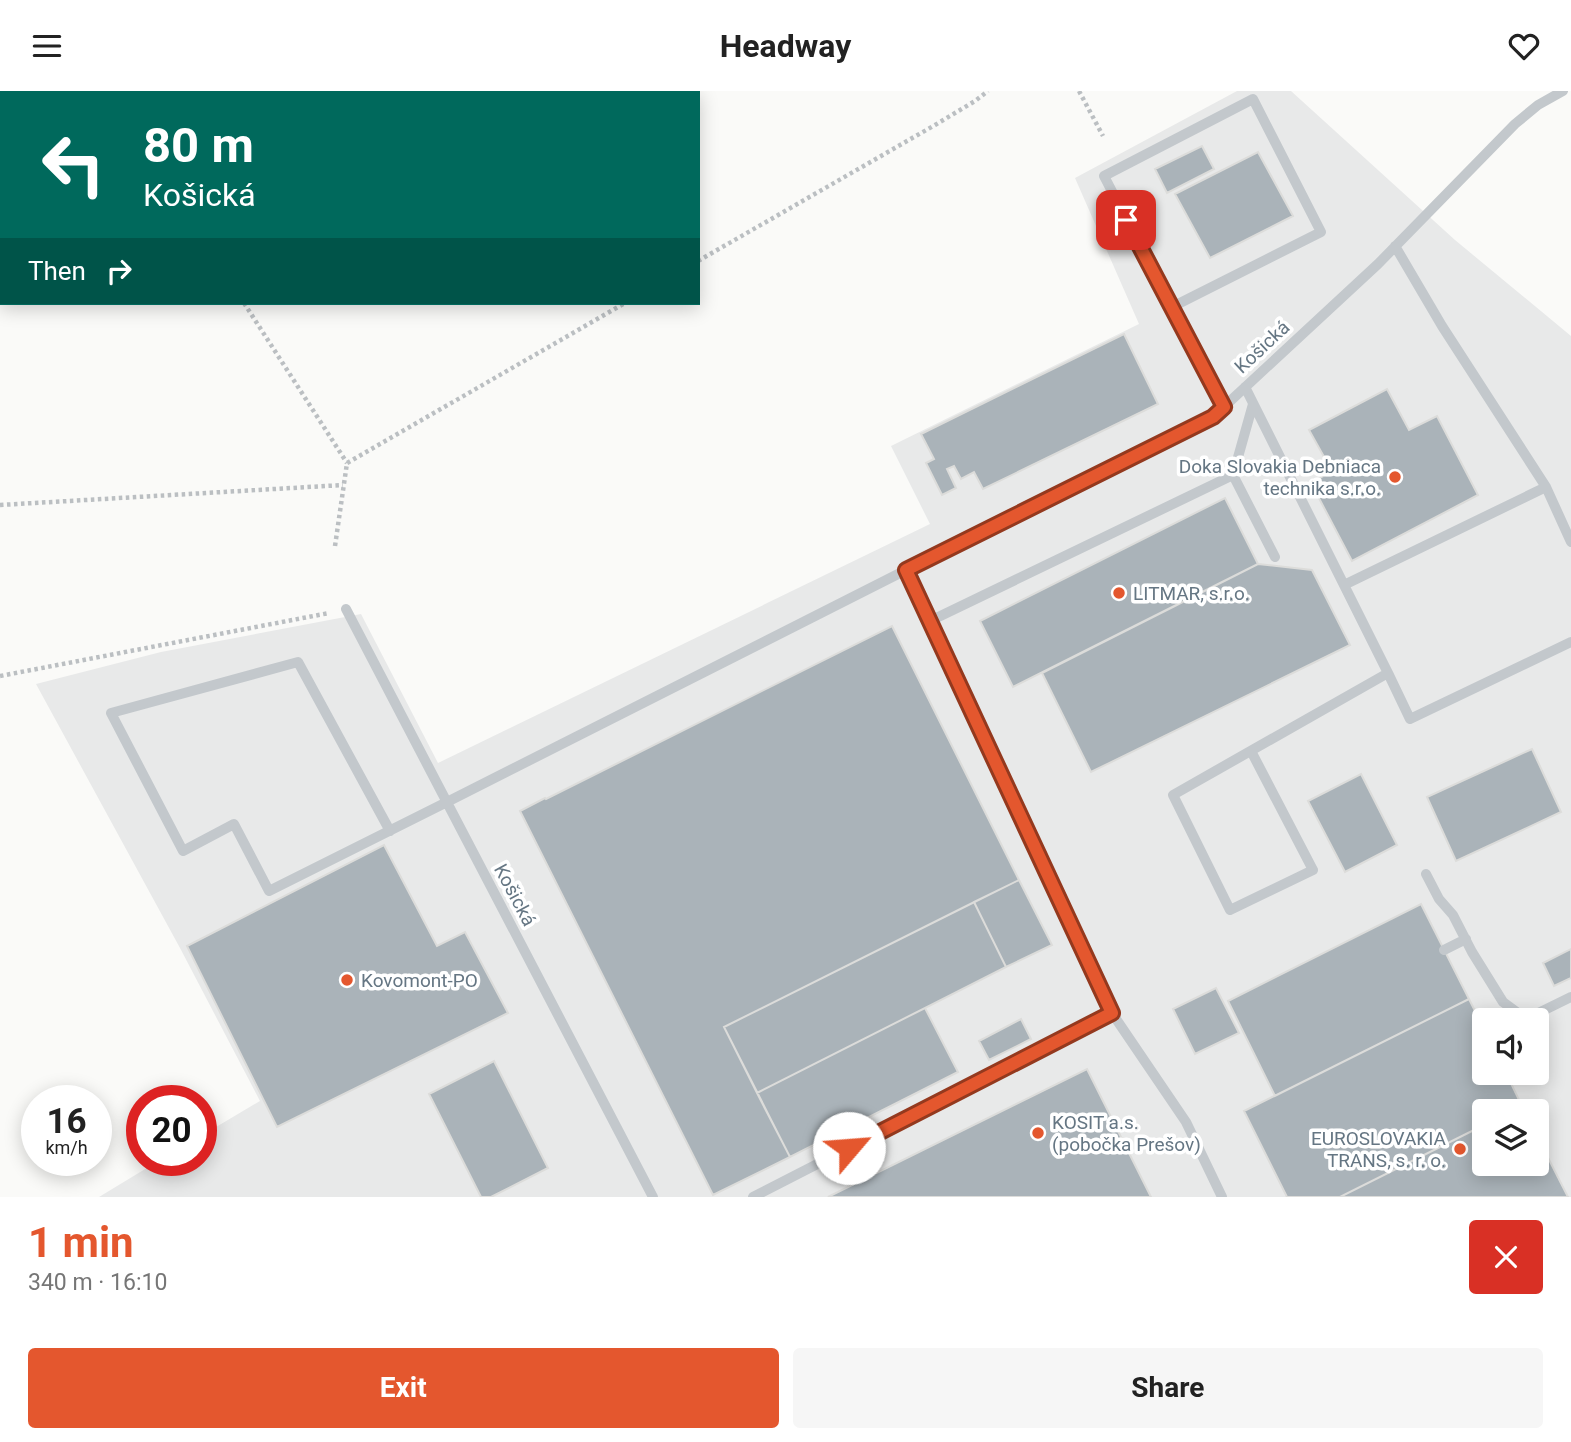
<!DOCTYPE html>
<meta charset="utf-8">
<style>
:root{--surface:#fff;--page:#f6f6f6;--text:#222;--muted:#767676;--accent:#e4572e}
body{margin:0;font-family:Roboto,sans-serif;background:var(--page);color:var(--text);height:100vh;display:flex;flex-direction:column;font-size:26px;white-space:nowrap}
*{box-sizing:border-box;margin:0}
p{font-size:23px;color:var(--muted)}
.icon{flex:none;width:38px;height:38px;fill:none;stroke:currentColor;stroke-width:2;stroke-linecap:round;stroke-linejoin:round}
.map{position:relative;height:1106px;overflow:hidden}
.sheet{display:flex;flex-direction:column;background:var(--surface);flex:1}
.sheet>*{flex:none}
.banner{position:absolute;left:0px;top:0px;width:700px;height:214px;box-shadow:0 4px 18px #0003;background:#00695c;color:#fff;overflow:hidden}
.controls{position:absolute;left:1472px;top:917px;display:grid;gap:14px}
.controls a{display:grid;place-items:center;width:77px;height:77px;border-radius:7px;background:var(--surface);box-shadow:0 4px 18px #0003;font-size:35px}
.speed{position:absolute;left:21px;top:994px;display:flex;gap:14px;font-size:35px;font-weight:700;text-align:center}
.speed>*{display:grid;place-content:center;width:91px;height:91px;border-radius:50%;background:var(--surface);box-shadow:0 4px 18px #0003;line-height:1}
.speed small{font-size:18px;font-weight:400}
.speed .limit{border:10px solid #d22;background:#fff;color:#111}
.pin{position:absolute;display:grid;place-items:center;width:60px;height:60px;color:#fff;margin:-30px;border-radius:14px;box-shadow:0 4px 10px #0006}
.me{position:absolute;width:77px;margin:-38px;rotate:63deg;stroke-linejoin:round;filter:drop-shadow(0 0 5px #0008)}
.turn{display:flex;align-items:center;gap:24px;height:147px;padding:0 28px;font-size:32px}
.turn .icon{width:91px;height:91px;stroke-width:2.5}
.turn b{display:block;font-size:49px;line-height:60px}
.then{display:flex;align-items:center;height:66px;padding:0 28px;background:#0003;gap:14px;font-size:26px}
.round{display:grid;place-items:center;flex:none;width:74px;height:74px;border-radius:7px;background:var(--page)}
.headline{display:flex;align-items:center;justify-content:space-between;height:119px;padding:0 28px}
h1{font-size:42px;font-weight:700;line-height:52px;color:var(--accent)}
.cta{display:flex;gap:14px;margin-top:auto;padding:14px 28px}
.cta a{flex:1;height:80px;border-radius:7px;background:var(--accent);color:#fff;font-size:28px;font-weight:700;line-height:80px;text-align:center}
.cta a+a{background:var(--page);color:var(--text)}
header{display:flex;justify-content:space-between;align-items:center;height:91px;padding:0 28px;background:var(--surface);font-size:32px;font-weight:700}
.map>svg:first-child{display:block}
.built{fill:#e8e9e9;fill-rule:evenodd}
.building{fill:#aab3b9;stroke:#dcdcda;stroke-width:2}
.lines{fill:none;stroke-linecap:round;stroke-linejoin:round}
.path{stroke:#bbbfc2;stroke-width:4.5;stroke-dasharray:3.5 3.5;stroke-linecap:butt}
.service{stroke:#c3c8cc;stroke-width:10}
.route-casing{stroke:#94391e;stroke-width:18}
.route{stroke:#e4572e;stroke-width:12}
.poi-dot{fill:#e4572e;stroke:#fff;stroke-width:2.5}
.labels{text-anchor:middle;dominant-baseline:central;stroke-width:7;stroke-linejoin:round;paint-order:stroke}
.street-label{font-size:19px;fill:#657683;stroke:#fff}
.poi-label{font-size:19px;fill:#657683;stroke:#fff;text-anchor:start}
</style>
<header><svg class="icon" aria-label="menu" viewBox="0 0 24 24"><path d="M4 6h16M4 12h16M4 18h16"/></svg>Headway<svg class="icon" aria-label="heart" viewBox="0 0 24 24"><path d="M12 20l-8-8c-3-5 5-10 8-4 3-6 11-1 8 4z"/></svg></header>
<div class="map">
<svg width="1571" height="1106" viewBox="0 0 1571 1106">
<rect width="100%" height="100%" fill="#fafaf8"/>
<path class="built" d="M1237,0H1291L1455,149L1571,245V1106H99L160,1069H201V1045L260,1010L180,857L36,593L161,561L361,523L438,672L930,433L891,355L1139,233L1075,87ZM1484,929H1536V982H1484ZM1484,1020H1536V1073H1484Z"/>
<path class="building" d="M1202,55L1214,78L1167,102L1155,78Z
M1258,61L1293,125L1210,167L1175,103Z
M1124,243L1158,313L983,398L974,381L961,388L954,375L947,378L956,397L942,404L926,372L934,368L921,343Z
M1387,298L1409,339L1437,325L1478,404L1352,470L1311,392L1332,380L1309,339Z
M1225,407L1258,473L1013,596L980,530Z
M1258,473L1312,479L1350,554L1091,681L1042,582Z
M892,535L1019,789L724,936L790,1066L713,1104L520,720L545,707L546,708Z
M1532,658L1561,721L1456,770L1427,706Z
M1361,683L1397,754L1345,781L1308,710Z
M384,754L437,855L465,841L508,922L277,1036L187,855Z
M1019,789L1052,854L1006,876L974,811Z
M974,811L1006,876L757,1002L724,936Z
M1421,813L1469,908L1275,1005L1228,910Z
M1571,858V887L1554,895L1543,872Z
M1216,897L1239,942L1195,963L1173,918Z
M1469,908L1484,938V982H1506L1522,1015L1512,1020H1484V1034L1340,1106H1287L1244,1020Z
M925,917L958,981L790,1066L757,1002Z
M1021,928L1031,948L989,969L979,950Z
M494,970L548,1077L491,1106H481L429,1003Z
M1087,978L1151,1106H828Z
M1484,1034V1073H1536V1043L1568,1106H1340Z"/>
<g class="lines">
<path class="path" d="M107,0L108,2
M1079,0L1103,45
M698,170L935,34L975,10L988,0
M244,212L347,372
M0,414L343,394
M335,455L347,372L625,212
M0,585L329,522"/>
<path class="service" d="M1172,216L1104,85L1253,8L1321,141L1172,216L1224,316
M1245,296L1388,582L1173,704L1230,819L1313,779L1251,660
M1253,313L1233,384L1275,466
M1546,396L1571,451
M1344,494L1546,396L1442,235L1395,155
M346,518L653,1106
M930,530L1233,384
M1388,582L1410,628L1571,551
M390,740L298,571L111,622L183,760L234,733L269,800L447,711L906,479
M1426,783L1439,808L1453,824L1472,861L1503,911L1526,928L1571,906
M1444,859L1466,848
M1112,922L1186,1031L1222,1106
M753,1106L1112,922L906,479L1213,326L1378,173L1515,33L1538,14L1563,0"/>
</g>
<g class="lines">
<g class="route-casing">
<path id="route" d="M849,1057L1112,922L906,479L1213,326L1224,316L1126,129"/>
</g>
<use href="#route" class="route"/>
</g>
<g class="poi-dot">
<circle cx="1395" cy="386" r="7"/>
<circle cx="1119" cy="502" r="7"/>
<circle cx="347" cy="889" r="7"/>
<circle cx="1038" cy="1042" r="7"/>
<circle cx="1460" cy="1058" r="7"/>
</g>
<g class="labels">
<g class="street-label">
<text transform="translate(1262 256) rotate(-43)">Košická</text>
<text transform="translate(515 804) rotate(62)">Košická</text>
</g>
<g class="poi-label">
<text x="1381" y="375" text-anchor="end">Doka Slovakia Debniaca<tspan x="1381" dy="22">technika s.r.o.</tspan></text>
<text x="1133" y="502">LITMAR, s.r.o.</text>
<text x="361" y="889">Kovomont-PO</text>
<text x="1052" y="1031">KOSIT a.s.<tspan x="1052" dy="22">(pobočka Prešov)</tspan></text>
<text x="1446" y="1047" text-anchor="end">EUROSLOVAKIA<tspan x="1446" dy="22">TRANS, s. r. o.</tspan></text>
</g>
</g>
</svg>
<div class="controls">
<a><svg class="icon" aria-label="sound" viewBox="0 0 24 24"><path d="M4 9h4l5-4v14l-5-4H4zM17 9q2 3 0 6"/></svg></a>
<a><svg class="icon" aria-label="layers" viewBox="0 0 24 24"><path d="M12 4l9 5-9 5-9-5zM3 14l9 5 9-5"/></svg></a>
</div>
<div class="speed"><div>16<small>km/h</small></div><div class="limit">20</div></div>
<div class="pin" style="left:1126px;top:129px;background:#d93025"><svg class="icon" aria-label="arrive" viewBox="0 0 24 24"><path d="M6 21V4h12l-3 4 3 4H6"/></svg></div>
<svg class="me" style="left:849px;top:1057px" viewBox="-20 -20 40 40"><circle r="19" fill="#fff"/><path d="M0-13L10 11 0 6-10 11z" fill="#e4572e"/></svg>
<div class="banner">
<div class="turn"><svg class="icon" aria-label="left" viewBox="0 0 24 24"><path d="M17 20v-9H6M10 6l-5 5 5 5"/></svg><div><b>80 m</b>Košická</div></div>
<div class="then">Then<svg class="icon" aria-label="right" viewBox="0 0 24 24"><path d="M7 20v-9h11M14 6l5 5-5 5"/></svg></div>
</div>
</div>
<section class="sheet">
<div class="headline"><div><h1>1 min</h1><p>340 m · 16:10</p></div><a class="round" style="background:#d93025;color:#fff"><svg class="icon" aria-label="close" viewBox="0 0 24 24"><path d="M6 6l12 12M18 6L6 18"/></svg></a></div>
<div class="cta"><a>Exit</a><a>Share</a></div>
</section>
